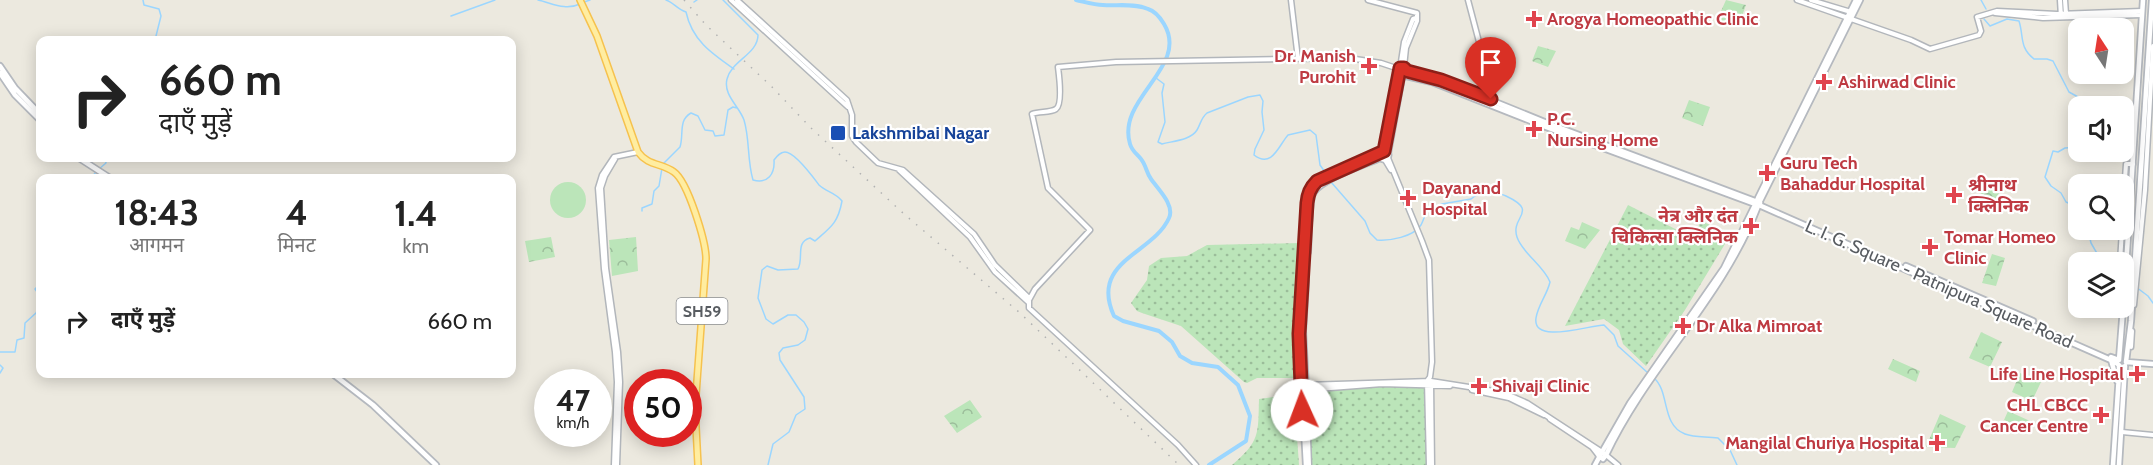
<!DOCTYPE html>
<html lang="hi">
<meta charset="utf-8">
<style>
:root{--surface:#fff;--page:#f2f2f2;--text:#222;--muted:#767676}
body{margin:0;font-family:Cabin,"Noto Sans Devanagari",sans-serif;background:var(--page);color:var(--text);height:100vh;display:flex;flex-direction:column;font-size:22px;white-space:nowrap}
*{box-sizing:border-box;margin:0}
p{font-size:20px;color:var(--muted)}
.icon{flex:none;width:33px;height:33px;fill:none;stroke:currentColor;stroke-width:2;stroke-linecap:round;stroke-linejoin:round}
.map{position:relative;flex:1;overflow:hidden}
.sheet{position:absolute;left:36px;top:174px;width:480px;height:204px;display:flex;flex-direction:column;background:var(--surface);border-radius:12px;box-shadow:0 3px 15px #0003}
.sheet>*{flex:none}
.banner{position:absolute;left:36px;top:36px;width:480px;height:126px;border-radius:12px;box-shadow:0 3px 15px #0003;background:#fff;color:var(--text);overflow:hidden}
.needle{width:39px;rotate:348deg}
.fabs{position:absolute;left:2068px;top:18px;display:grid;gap:12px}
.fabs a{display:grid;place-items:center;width:66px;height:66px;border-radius:12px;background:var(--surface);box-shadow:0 3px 15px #0003;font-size:30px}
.speed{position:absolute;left:534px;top:369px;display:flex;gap:12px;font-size:30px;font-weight:700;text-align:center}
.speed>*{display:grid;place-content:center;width:78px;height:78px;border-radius:50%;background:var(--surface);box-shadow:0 3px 15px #0003;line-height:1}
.speed small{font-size:15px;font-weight:400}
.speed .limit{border:9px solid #d22;background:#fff;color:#111}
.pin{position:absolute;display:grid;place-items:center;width:51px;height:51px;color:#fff;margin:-62px -26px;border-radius:50% 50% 50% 0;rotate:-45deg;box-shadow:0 0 6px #0007}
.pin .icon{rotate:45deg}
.me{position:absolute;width:66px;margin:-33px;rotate:358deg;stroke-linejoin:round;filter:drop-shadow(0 0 4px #0008)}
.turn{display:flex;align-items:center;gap:21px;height:126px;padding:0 24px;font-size:27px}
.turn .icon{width:78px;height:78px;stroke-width:2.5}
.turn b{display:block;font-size:42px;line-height:51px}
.eta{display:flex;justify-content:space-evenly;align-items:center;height:102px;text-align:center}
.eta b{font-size:36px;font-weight:800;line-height:42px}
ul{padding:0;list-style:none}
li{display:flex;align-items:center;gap:18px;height:90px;padding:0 24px}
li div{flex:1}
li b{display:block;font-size:22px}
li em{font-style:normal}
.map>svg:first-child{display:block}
.grass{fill:url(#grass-dots)}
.park{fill:url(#park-crowns)}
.garden{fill:#bbe5b9}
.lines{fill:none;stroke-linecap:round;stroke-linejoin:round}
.stream{stroke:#9bd6ff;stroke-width:1.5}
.river{stroke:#9bd6ff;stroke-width:4}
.tertiary-casing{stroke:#b2b6bb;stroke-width:7}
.secondary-casing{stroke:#b5b9bf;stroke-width:8}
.primary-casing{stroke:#f6c24e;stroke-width:8}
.tertiary{stroke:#fff;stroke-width:4}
.secondary{stroke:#fff;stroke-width:4.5}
.primary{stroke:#ffeda0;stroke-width:5}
.rail{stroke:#b1b2b2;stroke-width:1.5;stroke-dasharray:1.5 8;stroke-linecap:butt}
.route-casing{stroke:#8d1f18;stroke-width:15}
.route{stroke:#d93025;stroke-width:10}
.health-dot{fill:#e0444e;stroke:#fff;stroke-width:2}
.transit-dot{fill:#1a4fb4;stroke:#fff;stroke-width:2}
.labels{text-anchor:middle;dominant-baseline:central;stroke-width:4.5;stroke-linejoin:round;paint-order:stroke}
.shield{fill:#fff;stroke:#8a8d90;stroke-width:1.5}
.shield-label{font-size:16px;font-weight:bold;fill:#585c61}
.health-label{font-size:18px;font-weight:bold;fill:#be3a42;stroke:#fff;text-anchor:start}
.transit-label{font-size:18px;font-weight:bold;fill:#164399;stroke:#fff;text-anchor:start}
.street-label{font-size:18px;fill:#585c61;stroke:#fff}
</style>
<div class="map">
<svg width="2153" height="465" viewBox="0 0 2153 465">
<defs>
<pattern id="grass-dots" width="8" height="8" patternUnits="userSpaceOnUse" patternTransform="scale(1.5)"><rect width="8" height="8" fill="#bbe5b9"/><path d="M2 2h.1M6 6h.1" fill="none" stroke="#9bbd9a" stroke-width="1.8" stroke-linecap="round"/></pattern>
<pattern id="park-crowns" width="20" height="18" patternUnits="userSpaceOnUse" patternTransform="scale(1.5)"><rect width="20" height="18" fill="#bbe5b9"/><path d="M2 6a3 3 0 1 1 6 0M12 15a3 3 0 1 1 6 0" fill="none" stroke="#9bbd9a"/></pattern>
</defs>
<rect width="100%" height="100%" fill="#ece9df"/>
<path class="grass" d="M1628,205L1693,238L1701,221L1731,234L1685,310L1646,366L1623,344L1619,330L1604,319L1565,326Z
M1300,243L1297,309L1298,378H1257L1247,383L1244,382L1181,326L1142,313L1137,311L1131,303L1147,280L1149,266L1161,258L1187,256L1207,245Z
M1425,385L1428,465H1312L1308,390Z
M1294,394L1299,465H1232C1260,441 1258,435 1259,399Z"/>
<path class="park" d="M1726,0L1746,5L1738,27L1717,20Z
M1538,46L1556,51L1548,67L1532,61Z
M1689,100L1710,107L1703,126L1682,118Z
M1983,177L2002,185L1996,200L1977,192Z
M1582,222L1600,230L1585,249L1565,241L1571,227L1579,230Z
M551,237L555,257L529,262L525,241Z
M636,237L638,271L612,276L609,240Z
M1992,254L2005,258L1996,286L1982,283Z
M1981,332L2002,342L1990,367L1969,358Z
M1893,359L1920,371L1916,382L1888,369Z
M2020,373L2041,382L2032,401L2012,392Z
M970,400L982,417L957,433L944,416Z
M2008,411L2030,421L2026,431L2004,420Z
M1940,414L1966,426L1955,448L1926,447Z"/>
<path class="garden" d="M550 200a18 18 0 1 1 36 0a18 18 0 1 1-36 0Z"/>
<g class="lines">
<path class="stream" d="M143,0L144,5L159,9L161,16L155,40
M538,0C552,3 565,11 580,4
M666,0C673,2 677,9 686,12C692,40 711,53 734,69
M723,0L758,35C758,54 731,61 727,79C723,95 739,106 744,120C750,140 747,160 753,180C768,184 775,174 774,160C777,156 780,152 785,152C795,152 813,177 819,185C826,192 835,192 842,201C838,223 831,227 815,241L810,238C795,242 804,258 798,269L778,270L767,266L762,270L758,298L766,319L773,324L788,315H796L804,322L808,329L805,340L798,345L783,348L779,353L780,360L804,397L805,409L796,415L789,432L773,444L768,465
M1981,0L1986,9
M584,2L590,0
M694,2L697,0
M451,16L495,0
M1984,19L1990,26L2007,19L2019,21C2024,37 2019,47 2034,59H2047L2053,61L2069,92L2078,97L2076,113L2079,124
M1156,78L1164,84L1162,93L1165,122L1158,142L1162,144C1173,141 1191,140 1197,130C1201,123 1201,118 1207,113L1248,97L1260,95L1263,101L1262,112L1264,130L1255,149L1254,155C1272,169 1279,145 1288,135L1310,130L1316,135L1320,165L1327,175
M2079,147L2065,148L2058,152L2053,151L2045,177L2051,186L2061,193L2066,202L2073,205L2079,214
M663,164L680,147C684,135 678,120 691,113L698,116L705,130L713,131L715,136L724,135L728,110L733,107L737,108
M99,169L106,163L105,158
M91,178L96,172
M1331,182L1365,221L1370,233L1377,240C1390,241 1413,237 1421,225C1424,219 1425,213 1430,208L1442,204L1471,199L1483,190C1492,189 1498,193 1506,196C1540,212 1510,216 1517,237C1522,253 1544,266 1550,282C1547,295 1538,305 1536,318C1532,345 1590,325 1604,325L1614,335L1618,346L1648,373
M642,211V208L652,204L654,191L659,186L662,168
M2088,230L2091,243L2102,262
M40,269V274
M40,284L35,289L40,296
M2136,287L2148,296L2153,303
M0,352H15L17,340L24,338L25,323L36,313L40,305
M0,365L3,368L0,373
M1654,378C1670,392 1661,425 1685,434C1696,438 1707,436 1718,438L1730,450L1737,465"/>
<path class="river" d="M1076,0C1085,2 1094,5 1103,5C1117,6 1135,3 1148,9C1155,11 1161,19 1164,24C1190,67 1116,98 1130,144C1132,151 1136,153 1141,159C1146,165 1146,172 1151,179C1158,189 1175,205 1169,218C1153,254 1089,261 1114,316L1123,321L1159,331L1172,342L1180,356L1192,363L1218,367L1238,385L1250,416L1246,441L1209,465"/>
<g class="tertiary-casing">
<path id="tertiary" d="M731,0L848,107
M737,0L847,100L852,115V136L856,142L878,163L903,170L974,234L995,265L1029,298
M1291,0L1298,59
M1368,0L1417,13V21L1406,48L1404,67
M1468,0L1488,76L1490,101
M1797,0L1911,40L1930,49L1979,35L1981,31L1977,17L1997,11L2057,14L2142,11
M1811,0L1851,12
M2060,0L2061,17
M2065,0L2066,14
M1995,13L2043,18L2142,15
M1400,68L1404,42L1413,19L1416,18
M1486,99V83
M1388,158L1422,241L1429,260L1432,362L1430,377L1427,381L1429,465
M615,159L605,176L601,188L606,268L618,352L620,382L617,465
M1385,160L1391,170
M899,170L970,237L995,272L1028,302
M2124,193L2126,164H2133
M2120,262L2122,230
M2134,305L2145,190L2153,46
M2131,347L2132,331
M1431,383L1432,465
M1305,385L1431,381L1494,391L1509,395L1527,403L1602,452
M1305,390L1382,384L1450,386
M1472,390L1509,398L1544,415
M1307,412L1309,465
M1550,419L1592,447L1599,456
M2122,432L2153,435
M1606,455L1618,465
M614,465L617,382L615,352L604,269L598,188L602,175L614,157L638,152
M1196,465L1178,445L1029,308V300L1035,289L1090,230L1048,188L1032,114C1039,111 1050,113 1056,109C1063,104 1059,75 1058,67L1116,62L1349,58L1381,63L1399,69"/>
</g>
<g class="secondary-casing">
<path id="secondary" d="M2152,0L2131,321L2126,362L2153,364
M0,66L15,88L40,114
M1398.5 72a4.5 4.5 0 1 1 9 0a4.5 4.5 0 1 1-9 0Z
M1407,71L1441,80L1547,123L1755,201
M0,73L15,95L40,120
M1406,76L1432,82L1546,127L1755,204
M1474,93L1486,84
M1379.5 155a4.5 4.5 0 1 1 9 0a4.5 4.5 0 1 1-9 0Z
M1384,151L1399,77
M1388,153L1402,77
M79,158L110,178
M1758,198L1856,0
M1760,201L1860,0
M1760,203L1757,200L1754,203L1758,206L1760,203
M1759,205L2113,361L2119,365V375L2113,465
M1308,252C1309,234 1308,214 1312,196C1317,180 1364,165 1380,158
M1906,266L2033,321
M2124,298L2143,0
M2111,357L2119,360L2123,308
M2111,360L2117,381
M333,374L373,405L436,465
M1305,416L1307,410L1303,331L1306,281
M1602,452L1630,403L1724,268L1755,205
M1606,455C1648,366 1723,298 1758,206
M1306,465L1299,334L1308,193L1317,181L1379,154
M1595,465L1602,452L1606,455L1603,459L1599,456
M2119,465L2125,366"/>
</g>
<g class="primary-casing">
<path id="primary" d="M580,0L597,36L638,152C648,166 662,163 674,172C688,182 706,242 706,259L695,408L698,465"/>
</g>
<use href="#tertiary" class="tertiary"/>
<use href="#secondary" class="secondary"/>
<use href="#primary" class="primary"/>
<path class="rail" d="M684,0L706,25L772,87L811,128L904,214L1020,313L1179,465"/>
</g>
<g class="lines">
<g class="route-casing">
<path id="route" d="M1302,410L1299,334L1307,203C1308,194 1310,188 1317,181L1384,151L1400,68H1404L1407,71L1441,80L1491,99"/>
</g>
<use href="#route" class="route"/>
</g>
<g class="health-dot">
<path d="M1531 10h6v6h6v6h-6v6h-6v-6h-6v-6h6z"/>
<path d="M1366 57h6v6h6v6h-6v6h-6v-6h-6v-6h6z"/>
<path d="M1821 73h6v6h6v6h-6v6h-6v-6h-6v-6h6z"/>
<path d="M1531 120h6v6h6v6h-6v6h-6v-6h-6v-6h6z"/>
<path d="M1764 164h6v6h6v6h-6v6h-6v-6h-6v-6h6z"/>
<path d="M1951 186h6v6h6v6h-6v6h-6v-6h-6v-6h6z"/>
<path d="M1405 189h6v6h6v6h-6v6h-6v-6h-6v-6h6z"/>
<path d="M1748 217h6v6h6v6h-6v6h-6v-6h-6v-6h6z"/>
<path d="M1927 238h6v6h6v6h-6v6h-6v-6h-6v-6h6z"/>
<path d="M1680 317h6v6h6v6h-6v6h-6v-6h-6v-6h6z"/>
<path d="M2134 365h6v6h6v6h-6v6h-6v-6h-6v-6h6z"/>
<path d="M1476 377h6v6h6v6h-6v6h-6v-6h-6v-6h6z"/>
<path d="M2098 406h6v6h6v6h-6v6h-6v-6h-6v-6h6z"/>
<path d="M1934 434h6v6h6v6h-6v6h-6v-6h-6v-6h6z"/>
</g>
<rect class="transit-dot" x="830" y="125" width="16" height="16" rx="3"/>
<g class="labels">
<rect class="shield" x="676.5" y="298" width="51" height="26" rx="4.5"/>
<g class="shield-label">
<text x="702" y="311">SH59</text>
</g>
<g class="health-label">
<text x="1547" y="19">Arogya Homeopathic Clinic</text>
<text x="1356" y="56" text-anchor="end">Dr. Manish<tspan x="1356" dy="21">Purohit</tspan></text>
<text x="1838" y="82">Ashirwad Clinic</text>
<text x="1547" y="119">P.C.<tspan x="1547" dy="21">Nursing Home</tspan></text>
<text x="1780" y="163">Guru Tech<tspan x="1780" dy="21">Bahaddur Hospital</tspan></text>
<text x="1968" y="185">श्रीनाथ<tspan x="1968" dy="21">क्लिनिक</tspan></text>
<text x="1422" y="188">Dayanand<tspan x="1422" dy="21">Hospital</tspan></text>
<text x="1738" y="216" text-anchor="end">नेत्र और दंत<tspan x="1738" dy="21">चिकित्सा क्लिनिक</tspan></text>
<text x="1944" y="237">Tomar Homeo<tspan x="1944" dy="21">Clinic</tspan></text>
<text x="1696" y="326">Dr Alka Mimroat</text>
<text x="2124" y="374" text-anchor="end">Life Line Hospital</text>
<text x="1492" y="386">Shivaji Clinic</text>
<text x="2088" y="405" text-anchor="end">CHL CBCC<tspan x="2088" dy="21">Cancer Centre</tspan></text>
<text x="1924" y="443" text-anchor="end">Mangilal Churiya Hospital</text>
</g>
<g class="transit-label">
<text x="852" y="133">Lakshmibai Nagar</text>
</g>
<g class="street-label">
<text transform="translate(1939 284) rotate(24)">L. I. G. Square - Patnipura Square Road</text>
</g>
</g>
</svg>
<div class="fabs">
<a><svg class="needle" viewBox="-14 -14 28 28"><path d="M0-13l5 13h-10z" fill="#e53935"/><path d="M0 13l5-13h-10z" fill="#767676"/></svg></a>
<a><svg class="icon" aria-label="sound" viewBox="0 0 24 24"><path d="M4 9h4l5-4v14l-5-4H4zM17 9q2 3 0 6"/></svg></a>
<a><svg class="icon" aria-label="search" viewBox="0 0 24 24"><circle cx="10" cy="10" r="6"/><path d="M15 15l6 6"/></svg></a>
<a><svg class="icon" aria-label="layers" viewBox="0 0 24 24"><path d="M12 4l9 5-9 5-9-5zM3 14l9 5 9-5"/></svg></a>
</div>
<div class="speed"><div>47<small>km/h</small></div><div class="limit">50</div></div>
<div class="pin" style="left:1491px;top:99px;background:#d93025"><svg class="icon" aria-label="arrive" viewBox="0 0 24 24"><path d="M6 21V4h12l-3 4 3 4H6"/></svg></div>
<svg class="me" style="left:1302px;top:410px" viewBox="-20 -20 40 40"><circle r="19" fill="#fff"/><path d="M0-13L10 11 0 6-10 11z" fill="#d93025"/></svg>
<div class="banner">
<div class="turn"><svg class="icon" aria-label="right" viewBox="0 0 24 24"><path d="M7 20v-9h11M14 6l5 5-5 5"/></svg><div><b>660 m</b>दाएँ मुड़ें</div></div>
</div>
<section class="sheet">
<div class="eta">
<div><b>18:43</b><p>आगमन</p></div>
<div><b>4</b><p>मिनट</p></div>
<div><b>1.4</b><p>km</p></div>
</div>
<ul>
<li><svg class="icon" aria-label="right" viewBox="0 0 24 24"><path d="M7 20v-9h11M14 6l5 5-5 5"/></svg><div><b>दाएँ मुड़ें</b></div><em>660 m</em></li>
</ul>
</section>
</div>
